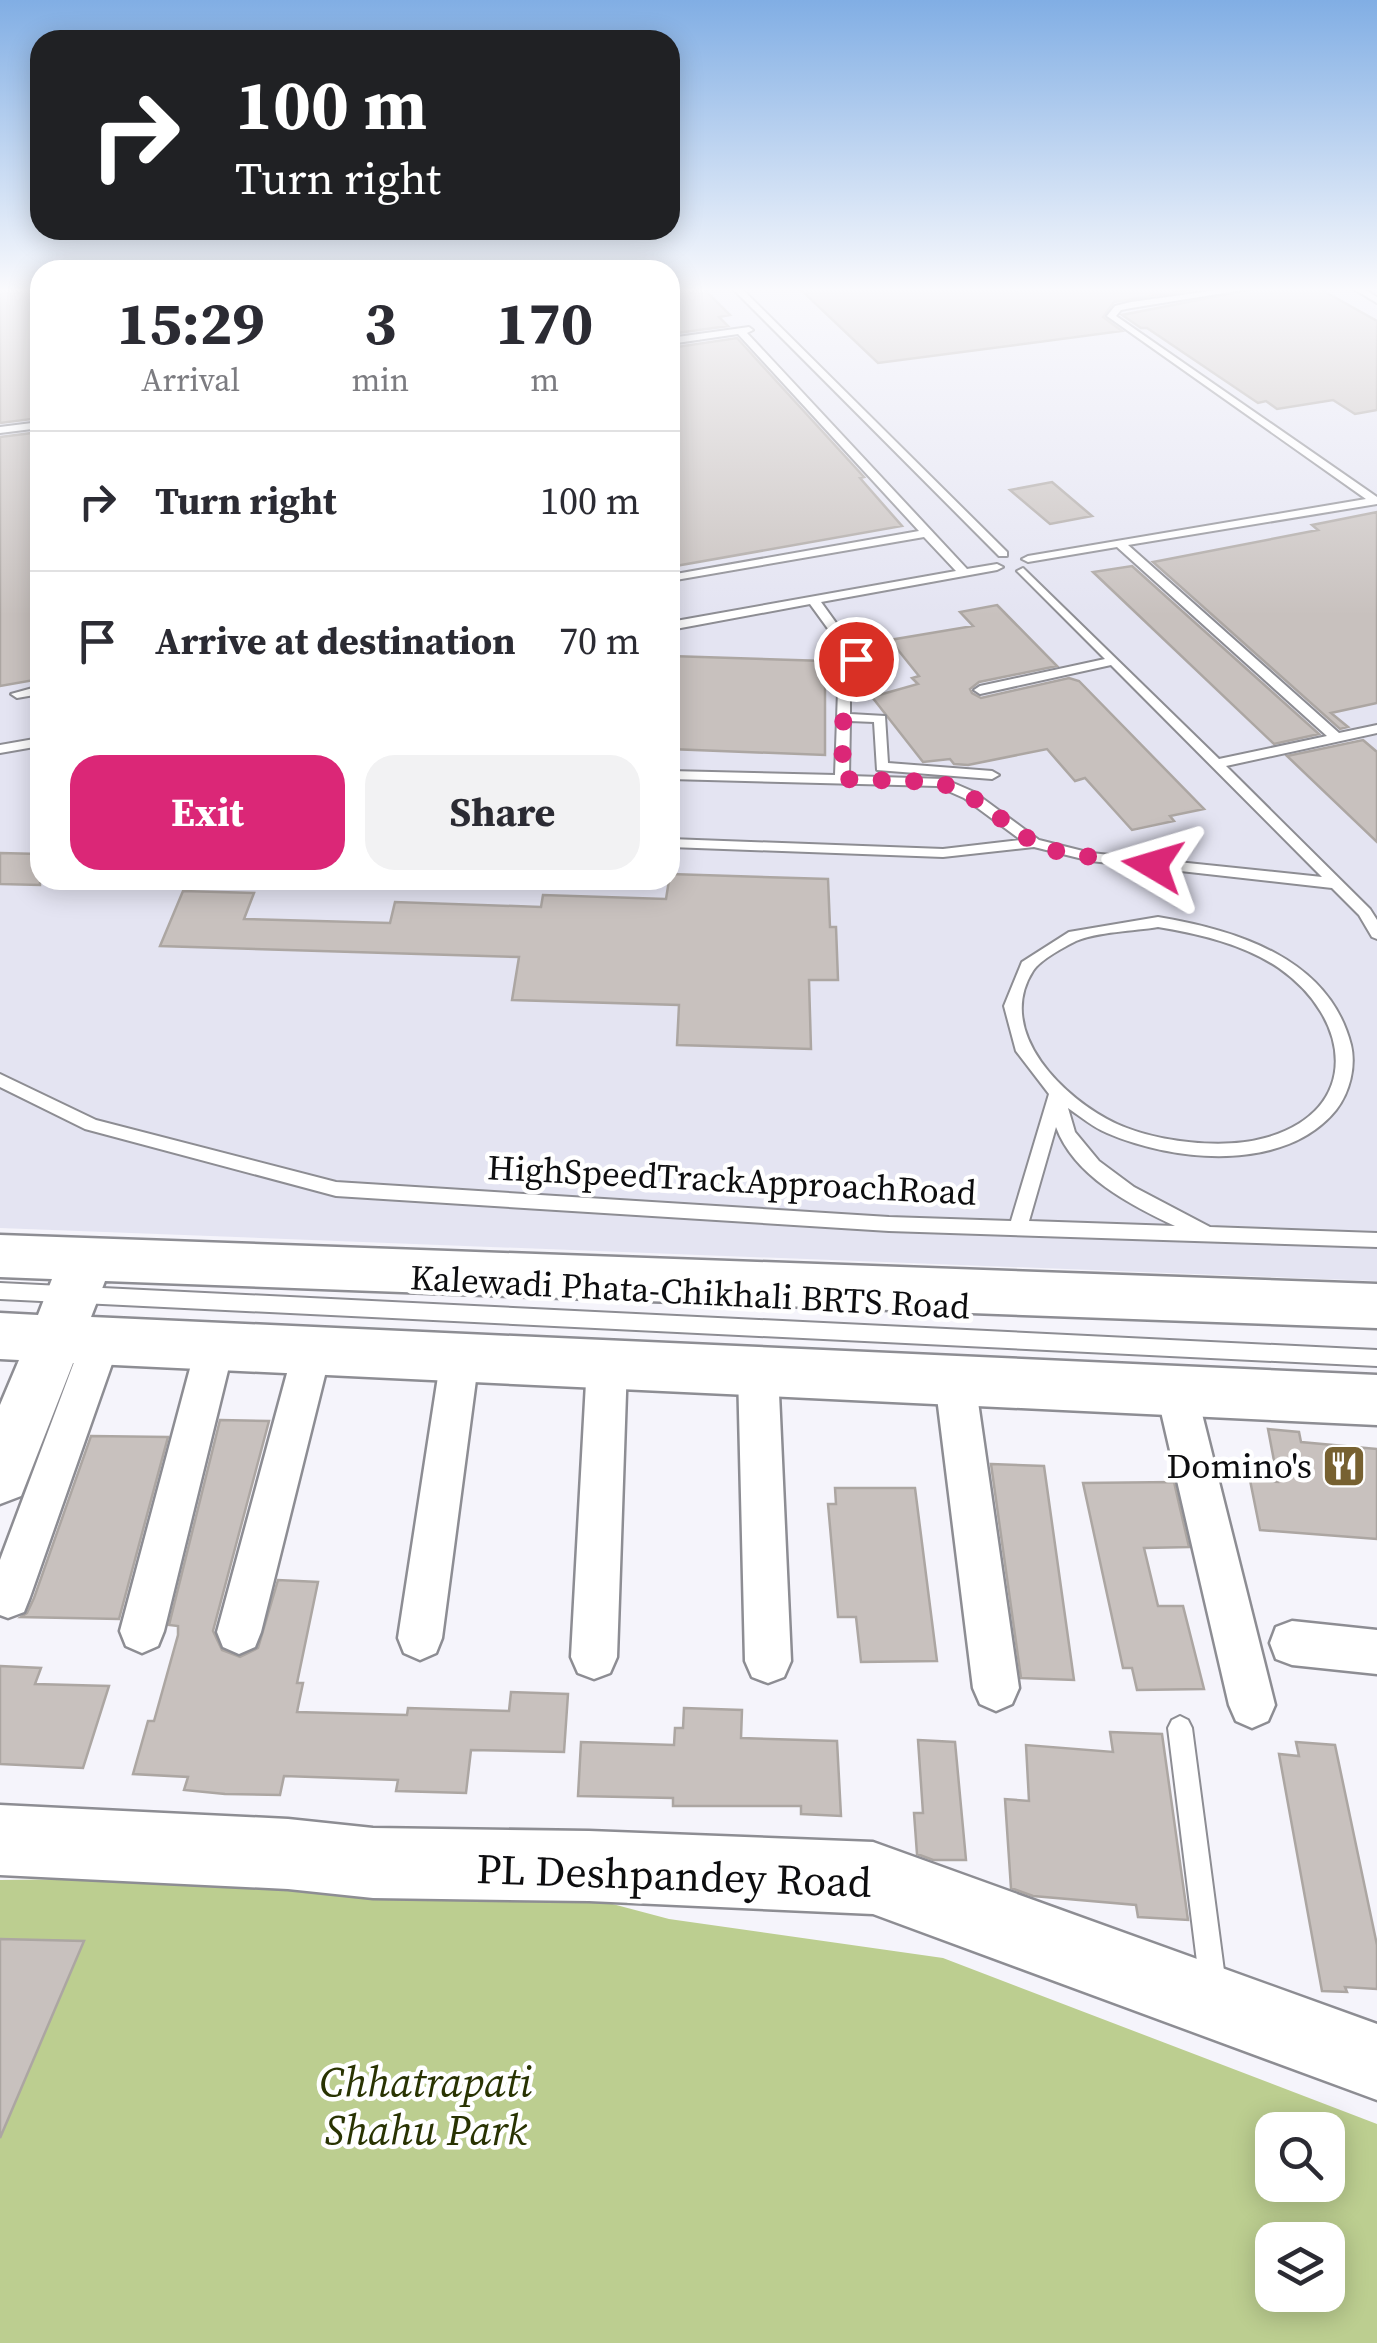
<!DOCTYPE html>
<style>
:root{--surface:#fff;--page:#f2f2f3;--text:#2b2b33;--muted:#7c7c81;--line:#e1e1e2;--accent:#db2777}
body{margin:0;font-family:"Source Serif 4",serif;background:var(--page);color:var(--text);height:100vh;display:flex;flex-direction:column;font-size:38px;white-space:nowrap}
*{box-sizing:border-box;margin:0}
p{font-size:32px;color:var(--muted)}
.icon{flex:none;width:55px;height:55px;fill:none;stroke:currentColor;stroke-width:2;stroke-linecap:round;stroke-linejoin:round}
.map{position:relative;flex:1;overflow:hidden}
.details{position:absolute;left:30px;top:260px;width:650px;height:630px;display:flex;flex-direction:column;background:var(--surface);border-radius:30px;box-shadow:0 5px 25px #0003}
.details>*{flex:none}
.top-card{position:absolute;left:30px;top:30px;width:650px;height:210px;border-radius:30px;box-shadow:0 5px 25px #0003;background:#202124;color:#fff;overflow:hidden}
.controls{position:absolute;left:1255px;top:2112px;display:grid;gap:20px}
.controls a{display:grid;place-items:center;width:90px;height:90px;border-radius:20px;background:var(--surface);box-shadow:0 5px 25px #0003;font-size:50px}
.pin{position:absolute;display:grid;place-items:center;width:85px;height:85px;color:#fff;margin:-42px;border:5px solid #fff;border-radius:50%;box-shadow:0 2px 10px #0007}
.me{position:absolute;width:110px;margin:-55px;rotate:277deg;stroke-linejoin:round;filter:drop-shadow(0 0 8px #0008)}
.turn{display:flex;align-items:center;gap:35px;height:210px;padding:0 40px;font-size:45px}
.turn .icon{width:130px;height:130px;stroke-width:2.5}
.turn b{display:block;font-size:70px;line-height:85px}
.eta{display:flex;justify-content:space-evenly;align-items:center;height:170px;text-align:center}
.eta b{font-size:60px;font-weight:700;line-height:70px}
.primary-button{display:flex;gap:20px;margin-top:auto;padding:20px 40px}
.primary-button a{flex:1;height:115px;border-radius:30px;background:var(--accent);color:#fff;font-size:40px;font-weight:700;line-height:115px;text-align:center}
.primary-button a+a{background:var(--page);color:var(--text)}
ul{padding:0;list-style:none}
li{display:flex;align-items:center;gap:30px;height:140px;padding:0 40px;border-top:2px solid var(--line)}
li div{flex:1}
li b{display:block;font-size:38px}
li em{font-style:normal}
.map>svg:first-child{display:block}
.built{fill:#e4e4f2}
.green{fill:#bcce90;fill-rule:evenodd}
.building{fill:#c8c1be;stroke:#aca6a2;stroke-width:2.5}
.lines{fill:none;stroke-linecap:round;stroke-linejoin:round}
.lane-casing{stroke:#8d8d93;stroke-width:4}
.street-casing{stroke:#8d8d93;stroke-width:5}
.secondary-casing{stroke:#8d8d93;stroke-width:5}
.lane{fill:#fff;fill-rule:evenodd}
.street{fill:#fff;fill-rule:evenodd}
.secondary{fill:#fff;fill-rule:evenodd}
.route{stroke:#db2777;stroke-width:18;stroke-dasharray:0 32.4}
.labels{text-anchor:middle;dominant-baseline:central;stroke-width:9;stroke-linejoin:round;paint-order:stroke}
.street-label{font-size:35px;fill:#0d0d0f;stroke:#fff}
.poi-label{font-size:35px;fill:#0d0d0f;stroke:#fff;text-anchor:end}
.near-street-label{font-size:42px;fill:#0d0d0f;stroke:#fff}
.near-park-label{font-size:42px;font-style:italic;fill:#293302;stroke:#fff}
</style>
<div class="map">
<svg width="1377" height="2343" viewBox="0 0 1377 2343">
<rect width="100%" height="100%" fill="#f5f4fb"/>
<path class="built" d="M0,288H40V880H670V288H1377V1281L0,1228Z"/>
<path class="green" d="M473,1867L669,1919L943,1958L1377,2124V2343H0V1880L268,1877ZM1272,2130H1328V2185H1272ZM1272,2240H1328V2295H1272Z"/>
<path class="building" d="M0,288H40V418L0,423Z
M670,288H703L730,315L719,317L728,326L670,334Z
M799,288H1203L1114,302L1103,317L1122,331L878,363Z
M1259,288H1318L1377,321V410L1355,414L1333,400L1277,409L1266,401L1258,403L1147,328H1141L1122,315Z
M737,338L864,477L860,478L902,526L670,567V348Z
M40,432V679L0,686V437Z
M1052,482L1092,516L1050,524L1010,490Z
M1377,512V703L1331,713L1348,727L1340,729L1153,562L1318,530L1312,525Z
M1132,566L1319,734L1274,744L1093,572Z
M997,605L1057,666L979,682L970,689L972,693L981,698L1069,678L1079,681L1204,809L1170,816L1174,821L1132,830L1085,778L1075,781L1047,749L968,765L954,764L950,759L923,762L872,697L918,684L912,678L919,676L890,640L973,626L960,612Z
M670,656L825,661V755L670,749Z
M1363,740L1377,752V842L1287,756Z
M0,853L40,854V885L0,884Z
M670,874L828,879L830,927H836L838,980H809L811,1049L677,1045L679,1005L512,1000L519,957L160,946L183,891L254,893L244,919L390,923L395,902L541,907L543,895L666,899Z
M220,1420L269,1421L213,1631L222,1650L240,1657L258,1648L278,1580L318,1582L297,1683H303L297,1712L407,1715L408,1708L509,1711L511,1692L568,1694L564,1752L471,1750L466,1793L396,1791L398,1780L284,1776L280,1795L225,1794L184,1790L188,1777L133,1774L148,1721H154L178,1635V1626L169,1625Z
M1268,1429L1299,1432L1301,1442L1377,1449V1539L1260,1530L1250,1480L1278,1482Z
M91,1436L168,1437L119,1619L21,1617L27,1613L34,1598Z
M991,1464L1044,1466L1074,1680L1021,1678Z
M1174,1482L1189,1547L1144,1548L1158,1606H1183L1204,1689L1137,1690L1132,1668H1123L1083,1483Z
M835,1488H915L937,1661L861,1662L856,1617H838L828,1504H836Z
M0,1666L41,1668L35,1684L109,1686L83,1768L0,1764Z
M684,1708L742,1710L741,1738L837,1741L841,1816L801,1814V1806H673V1798L578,1796L581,1742L674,1745L675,1728H683Z
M1110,1732L1162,1734L1188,1920L1138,1917L1136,1905L1033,1896L1011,1888L1005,1799L1029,1801L1026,1745L1113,1752Z
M918,1740L955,1742L966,1860H933L917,1854L914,1813H923Z
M1296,1742L1335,1745L1377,1945V1989L1345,1987L1347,1992L1322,1991L1279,1754L1299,1756Z
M0,1939L84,1941L0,2138Z"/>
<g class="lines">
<g class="lane-casing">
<path id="lane" d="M732,288H741L1007,552V556H999Z
M1232,288H1255L1131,308L1121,310L1116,316L1377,497V504L1128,545L1339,733L1377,725V733L1226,766L1370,909L1377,920V939L1372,937L1359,915L1332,888L1091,861L1034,847L943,857L670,847V839L943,849L1021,840L964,798L937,786L670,779V771L835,775L838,691L850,659L810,604L670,630V622L956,571L924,537L670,581V575L919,531L738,334L670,344V338L749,327L753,330L747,333L967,569L997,564L1003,567L997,570L821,602L862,659L850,691V714L885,716L888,763L992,771L999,775L992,779L877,770L874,722L850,721L849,776L944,779L974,792L1039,840L1091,853L1322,877L1111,665L980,694L974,690L980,686L1105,659L1017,571L1023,568L1219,759L1327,736L1117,547L1028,562L1022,559L1028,556L1366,499L1107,316L1115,306L1131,302Z
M1352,288H1362L1377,297V303Z
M40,422V428L0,433V427Z
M40,686V694L17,698L11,694Z
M40,738V746L0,753V745Z
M1158,917C1236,930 1329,958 1351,1045C1356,1066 1350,1092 1336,1110C1285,1173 1174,1162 1107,1133C1094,1128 1081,1117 1068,1108L1075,1132L1099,1161L1134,1187L1210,1227L1377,1233V1247L889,1231L336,1196L85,1129L0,1087V1074L96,1120L336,1182L889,1217L1011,1221L1049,1094L1016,1051L1004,1006L1022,962L1069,932ZM1158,927C1200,934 1243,944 1279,968C1351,1018 1363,1111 1265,1138C1223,1150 1157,1142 1117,1124C1065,1100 994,1032 1033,971C1040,960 1064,947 1076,941C1096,932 1135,931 1158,927ZM1056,1127C1074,1176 1130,1205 1175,1226L1029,1221Z
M0,1283L1377,1350V1366L0,1299Z
M1180,1716L1188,1720L1192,1728L1226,1986L1222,1995L1213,1999L1204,1995L1200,1986L1168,1728L1172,1720Z"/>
</g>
<g class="street-casing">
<path id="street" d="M101,1325L115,1330L120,1341L30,1597L24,1612L8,1618L0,1615V1560L82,1341L87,1330Z
M215,1330L229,1334L234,1346L164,1631L158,1646L142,1653L126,1646L120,1631L196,1346L201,1334Z
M312,1335L326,1339L331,1351L261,1632L255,1647L239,1654L223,1647L217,1632L293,1351L298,1339Z
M460,1340L474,1345L479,1357L442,1638L436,1653L420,1660L404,1653L398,1638L441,1357L446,1345Z
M607,1347L621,1352L627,1364L617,1657L610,1673L594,1679L578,1673L571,1657L587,1364L593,1352Z
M758,1354L772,1359L778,1371L791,1661L784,1677L768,1683L752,1677L745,1661L738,1371L744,1359Z
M955,1364L969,1369L975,1381L1019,1688L1012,1704L996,1711L980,1704L973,1688L935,1381L941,1369Z
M1176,1373L1190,1378L1196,1390L1275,1705L1268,1721L1252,1728L1236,1721L1229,1705L1156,1390L1162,1378Z
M1292,1621L1377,1630V1674L1292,1665L1276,1659L1270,1643L1276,1627Z"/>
</g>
<g class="secondary-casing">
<path id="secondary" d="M0,1235L1377,1284V1328L105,1281L91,1317L1377,1375V1425L73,1363L21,1496L0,1504V1405L19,1360L0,1359V1313L38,1315L52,1279L0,1277Z
M0,1805L288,1819L373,1828L589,1831L873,1842L1377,2024V2100L873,1914L589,1901L373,1898L288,1889L0,1875Z"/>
</g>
<use href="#lane" class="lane"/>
<use href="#street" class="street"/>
<use href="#secondary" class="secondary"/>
</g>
<linearGradient id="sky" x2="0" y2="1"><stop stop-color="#81aee4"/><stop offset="0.47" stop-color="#fafafd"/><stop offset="1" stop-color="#fafafd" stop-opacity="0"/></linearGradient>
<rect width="1377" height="616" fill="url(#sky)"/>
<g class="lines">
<path class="route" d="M856,659L844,690L842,779L939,782L969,795L1034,843L1062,853L1153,865"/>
</g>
<defs>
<g id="restaurant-square" transform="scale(2.25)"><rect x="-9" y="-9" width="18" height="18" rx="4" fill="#776131" stroke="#fff"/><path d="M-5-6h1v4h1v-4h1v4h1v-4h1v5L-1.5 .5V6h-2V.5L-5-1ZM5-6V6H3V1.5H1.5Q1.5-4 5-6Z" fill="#fff"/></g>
</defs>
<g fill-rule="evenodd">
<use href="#restaurant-square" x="1344" y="1466"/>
</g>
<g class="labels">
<g class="street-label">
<text transform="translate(732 1180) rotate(3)">HighSpeedTrackApproachRoad</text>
<text transform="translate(690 1292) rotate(3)">Kalewadi Phata-Chikhali BRTS Road</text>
</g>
<g class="poi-label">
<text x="1312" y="1466">Domino's</text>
</g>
<g class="near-street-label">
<text transform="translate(674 1875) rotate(2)">PL Deshpandey Road</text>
</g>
<g class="near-park-label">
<text x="426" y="2082">Chhatrapati<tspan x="426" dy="48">Shahu Park</tspan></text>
</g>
</g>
</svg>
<div class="controls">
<a><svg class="icon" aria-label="search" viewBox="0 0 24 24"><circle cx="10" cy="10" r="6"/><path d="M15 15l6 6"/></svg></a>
<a><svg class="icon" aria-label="layers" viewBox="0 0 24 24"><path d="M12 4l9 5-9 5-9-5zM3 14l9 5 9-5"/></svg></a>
</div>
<div class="pin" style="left:856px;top:659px;background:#d93025"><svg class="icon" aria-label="arrive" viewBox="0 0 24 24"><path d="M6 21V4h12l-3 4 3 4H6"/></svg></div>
<svg class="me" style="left:1153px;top:865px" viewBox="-20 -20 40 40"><path d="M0-17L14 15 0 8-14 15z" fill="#db2777" stroke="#fff" stroke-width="4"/></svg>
<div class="top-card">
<div class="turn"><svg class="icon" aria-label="right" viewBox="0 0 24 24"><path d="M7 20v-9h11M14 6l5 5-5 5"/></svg><div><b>100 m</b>Turn right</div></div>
</div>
<section class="details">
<div class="eta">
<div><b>15:29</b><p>Arrival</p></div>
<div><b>3</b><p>min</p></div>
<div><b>170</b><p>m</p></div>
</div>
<ul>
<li><svg class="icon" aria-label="right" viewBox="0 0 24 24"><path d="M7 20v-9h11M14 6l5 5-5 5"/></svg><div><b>Turn right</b></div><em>100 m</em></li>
<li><svg class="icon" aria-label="arrive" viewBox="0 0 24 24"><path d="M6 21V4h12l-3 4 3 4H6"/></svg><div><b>Arrive at destination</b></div><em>70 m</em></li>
</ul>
<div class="primary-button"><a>Exit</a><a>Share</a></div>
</section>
</div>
